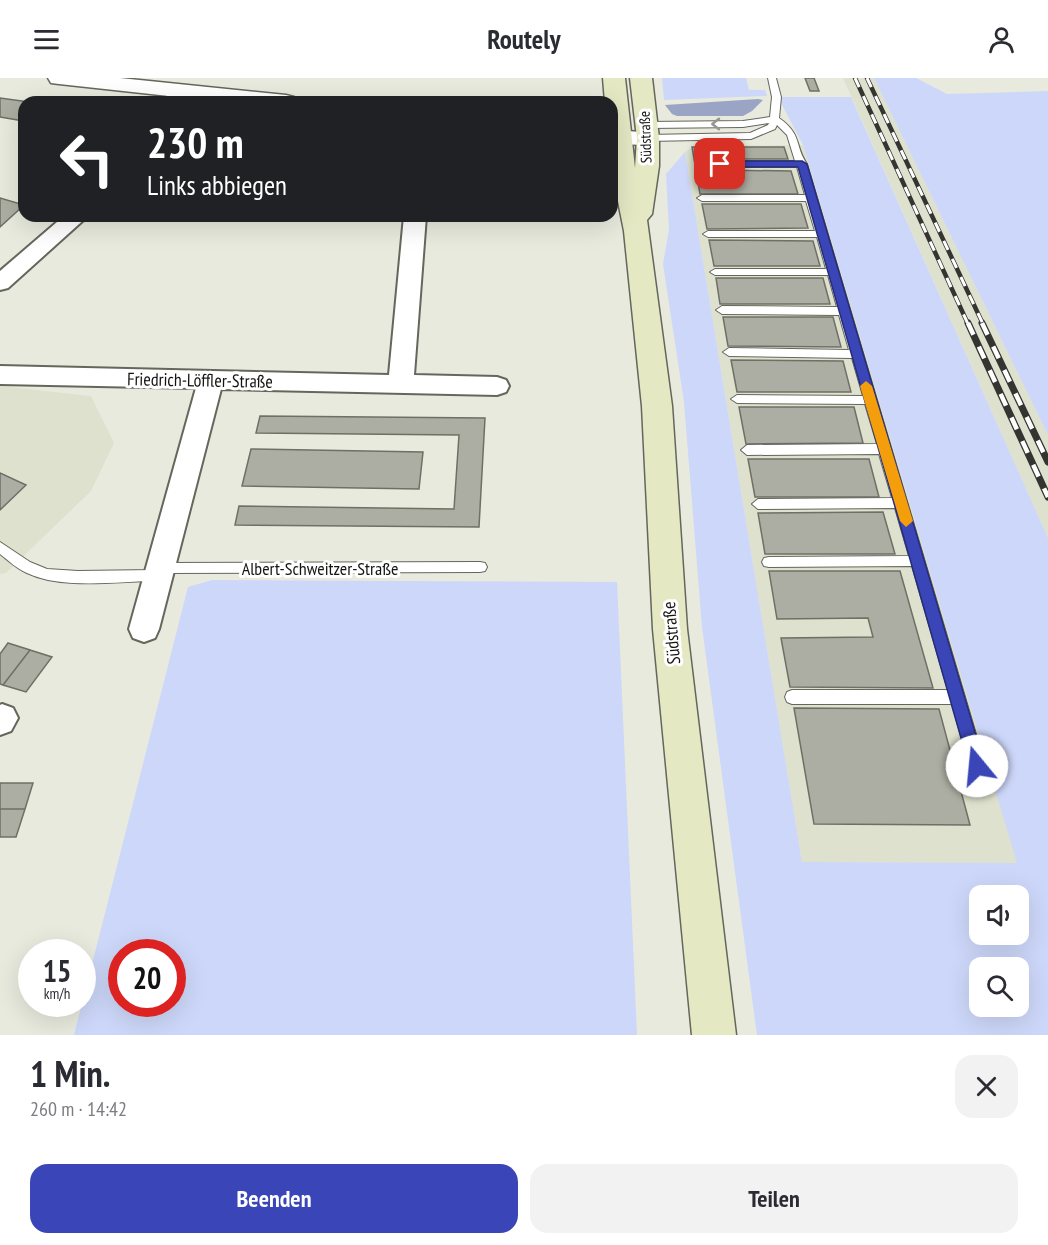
<!DOCTYPE html>
<html lang="de">
<meta charset="utf-8">
<style>
:root{--surface:#fff;--page:#f2f2f3;--text:#2b2b33;--muted:#7c7c81;--accent:#3a45b8}
body{margin:0;font-family:"PT Sans Narrow",sans-serif;background:var(--page);color:var(--text);height:100vh;display:flex;flex-direction:column;font-size:22px;white-space:nowrap}
*{box-sizing:border-box;margin:0}
p{font-size:20px;color:var(--muted)}
.icon{flex:none;width:33px;height:33px;fill:none;stroke:currentColor;stroke-width:2;stroke-linecap:round;stroke-linejoin:round}
.map{position:relative;height:957px;overflow:hidden}
.drawer{display:flex;flex-direction:column;background:var(--surface);flex:1}
.drawer>*{flex:none}
.guide{position:absolute;left:18px;top:18px;width:600px;height:126px;border-radius:18px;box-shadow:0 6px 24px #0002;background:#202124;color:#fff;overflow:hidden}
.fabs{position:absolute;left:969px;top:807px;display:grid;gap:12px}
.fabs a{display:grid;place-items:center;width:60px;height:60px;border-radius:12px;background:var(--surface);box-shadow:0 6px 24px #0002;font-size:30px}
.speed{position:absolute;left:18px;top:861px;display:flex;gap:12px;font-size:30px;font-weight:700;text-align:center}
.speed>*{display:grid;place-content:center;width:78px;height:78px;border-radius:50%;background:var(--surface);box-shadow:0 6px 24px #0002;line-height:1}
.speed small{font-size:15px;font-weight:400}
.speed .limit{border:9px solid #d22;background:#fff;color:#111}
.pin{position:absolute;display:grid;place-items:center;width:51px;height:51px;color:#fff;margin:-26px;border-radius:12px;box-shadow:0 3px 9px #0006}
.me{position:absolute;width:66px;margin:-33px;rotate:343deg;stroke-linejoin:round;filter:drop-shadow(0 0 4px #0008)}
.turn{display:flex;align-items:center;gap:21px;height:126px;padding:0 30px;font-size:27px}
.turn .icon{width:78px;height:78px;stroke-width:2.5}
.turn b{display:block;font-size:42px;line-height:51px}
.round{display:grid;place-items:center;flex:none;width:63px;height:63px;border-radius:18px;background:var(--page)}
.summary{display:flex;align-items:center;justify-content:space-between;height:102px;padding:0 30px}
h1{font-size:36px;font-weight:700;line-height:45px}
.cta{display:flex;gap:12px;margin-top:auto;padding:12px 30px}
.cta a{flex:1;height:69px;border-radius:18px;background:var(--accent);color:#fff;font-size:24px;font-weight:700;line-height:69px;text-align:center}
.cta a+a{background:var(--page);color:var(--text)}
header{display:flex;justify-content:space-between;align-items:center;height:78px;padding:0 30px;background:var(--surface);font-size:27px;font-weight:700}
.map>svg:first-child{display:block}
.built{fill:#dee1ce}
.green{fill:#cdd7f9;fill-rule:evenodd}
.forest{fill:#9aa4c4}
.building{fill:#acaea3;stroke:#6e7066;stroke-width:1.5}
.lines{fill:none;stroke-linecap:round;stroke-linejoin:round}
.service-casing{stroke:#65665c;stroke-width:2}
.minor-casing{stroke:#65665c;stroke-width:4}
.tertiary-casing{stroke:#65665c;stroke-width:3}
.secondary-casing{stroke:#65665c;stroke-width:3}
.service{fill:#fff;fill-rule:evenodd}
.minor{fill:#fff;fill-rule:evenodd}
.tertiary{fill:#fff;fill-rule:evenodd}
.secondary{fill:#e4e8c3;fill-rule:evenodd}
.rail-far1-casing{stroke:#343530;stroke-width:4.5}
.rail-casing{stroke:#343530;stroke-width:7}
.rail-far1{stroke:#fff;stroke-width:3;stroke-dasharray:10;stroke-linecap:butt}
.rail{stroke:#fff;stroke-width:4.5;stroke-dasharray:13;stroke-linecap:butt}
.oneway{stroke:#959694}
.route{fill:#3a45b8;stroke:#262d78;stroke-width:1.5}
.slow{fill:#f59e0b}
.labels{text-anchor:middle;dominant-baseline:central;stroke-width:6;stroke-linejoin:round;paint-order:stroke}
.far-street-label{font-size:15px;fill:#141511;stroke:#fff}
.street-label{font-size:18px;fill:#141511;stroke:#fff}
</style>
<header><svg class="icon" aria-label="menu" viewBox="0 0 24 24"><path d="M4 6h16M4 12h16M4 18h16"/></svg>Routely<svg class="icon" aria-label="person" viewBox="0 0 24 24"><circle cx="12" cy="8" r="4"/><path d="M4 21q1-7 8-7t8 7"/></svg></header>
<div class="map">
<svg width="1048" height="957" viewBox="0 0 1048 957">
<rect width="100%" height="100%" fill="#e8eade"/>
<path class="built" d="M843,0H874L1048,357V460Z
M803,67L1018,786L802,784L685,74L695,68Z
M0,308L91,318L114,365L91,413L6,495L0,496Z"/>
<path class="green" d="M662,0H746L749,12H765L767,18L664,22Z
M874,0H916L947,16L1048,13V357Z
M778,19H851L1048,460V957H757L702,549L684,324L663,186L669,152L666,96L685,74L802,784L1017,785L803,67ZM980,818H1018V856H980ZM980,890H1018V928H980Z
M212,502L617,504L637,957H74L188,509ZM172,874V926H122V874Z"/>
<path class="forest" d="M758,21L763,22L752,33L743,38H677L672,36L665,27Z"/>
<path class="building" d="M805,0H814L819,13H810Z
M0,20L29,24H24V43L0,39Z
M692,69H784L788,81H714L716,92L791,93L798,116H700Z
M0,120L24,127L0,149Z
M702,126H801L808,150L707,151Z
M709,162L813,163L820,188H714Z
M716,200H823L830,226H720Z
M723,239H833L841,269L728,268Z
M731,282L843,283L851,314H737Z
M739,329H854L863,365L746,366Z
M260,338L485,340L479,449L235,447L239,428L454,431L459,357L256,355Z
M251,371L423,374L419,411L242,408Z
M748,381H869L879,419H755Z
M0,395L26,407L0,432Z
M883,434L895,476H765L758,435Z
M769,493H900L933,610L790,609L781,560L873,559L868,540L777,541Z
M8,565L30,572L3,607L0,606V576Z
M30,572L52,579L26,614L3,607Z
M794,630L939,631L970,747L814,746Z
M0,705H33L25,731H0Z
M0,731H25L16,759H0Z"/>
<g class="lines">
<g class="service-casing">
<path id="service" d="M768,0H776L781,19L779,40C803,57 794,67 807,86L992,710L990,715L984,717L978,715L976,710L952,626H792L787,624L785,619L787,614L792,612H948L912,488L769,489L764,488L762,484L764,480L769,479L909,478L895,430L758,431L752,426L758,421L892,420L879,376L747,377L741,372L747,367L877,366L865,326L737,325L731,321L737,317L863,318L852,280L729,278L723,274L729,270L849,272L839,237L722,236L716,232L722,228L837,229L828,197H715L710,194L715,191H826L817,159H708L703,156L708,153H815L806,123H702L697,120L702,117H805L797,89H720L715,86L720,83H795L787,57L777,47L775,51L751,61L648,63L643,60L648,57L750,55L768,47L769,45L743,49L648,50L643,47L648,44L743,43L770,39L772,19Z
M0,464L30,484L47,491L78,493L154,492L155,486L160,485L480,484L485,485L487,489L485,493L480,494L164,495L163,501L158,503C119,503 62,512 27,495C17,491 9,483 0,476Z"/>
</g>
<g class="minor-casing">
<path id="minor" d="M180,7L187,9L189,13L182,24H162L173,9Z
M64,138H88L8,210L0,212V193Z
M404,138H426L414,297L497,299L506,302L509,308L506,314L497,317L221,311L159,551L155,560L144,564L133,560L129,551L196,310L0,306V288L389,297Z
M2,626L13,630L18,640L11,653L0,657V627Z"/>
</g>
<g class="tertiary-casing">
<path id="tertiary" d="M48,0H120L286,17L294,19L297,24H224L59,6L51,5Z
M612,52L656,55L659,60L656,65L648,67L612,66Z"/>
</g>
<g class="secondary-casing">
<path id="secondary" d="M603,0H625L635,90L637,60L630,0H652L659,60V88L652,136L647,142L672,328L687,551L736,957H692L653,551L642,328L624,153L612,93V24H605Z"/>
</g>
<use href="#service" class="service"/>
<use href="#minor" class="minor"/>
<use href="#tertiary" class="tertiary"/>
<use href="#secondary" class="secondary"/>
<g class="rail-far1-casing">
<path id="rail-far1" d="M855,0L968,246
M867,0L983,246"/>
</g>
<g class="rail-casing">
<path id="rail" d="M968,245L1048,419
M982,245L1048,384"/>
</g>
<use href="#rail-far1" class="rail-far1"/>
<use href="#rail" class="rail"/>
</g>
<defs><path id="oneway-chevron" d="M-2-3.5L2.5 0L-2 3.5" fill="none" stroke-width="1.6" stroke-linecap="round" stroke-linejoin="round" transform="scale(1.5)"/></defs>
<use class="oneway" href="#oneway-chevron" transform="translate(716 46) rotate(180)"/>
<path class="route" d="M802,83L807,86L985,688L983,693L977,695L972,693L969,688L798,89H720L715,86L720,83Z"/>
<path class="slow" d="M866,303L872,308L913,443L906,449L900,443L860,308Z"/>
<g class="labels">
<g class="far-street-label">
<text transform="translate(645 59) rotate(-92)">Südstraße</text>
</g>
<g class="street-label">
<text transform="translate(200 302) rotate(1)">Friedrich-Löffler-Straße</text>
<text x="320" y="490">Albert-Schweitzer-Straße</text>
<text transform="translate(671 555) rotate(-95)">Südstraße</text>
</g>
</g>
</svg>
<div class="fabs">
<a><svg class="icon" aria-label="sound" viewBox="0 0 24 24"><path d="M4 9h4l5-4v14l-5-4H4zM17 9q2 3 0 6"/></svg></a>
<a><svg class="icon" aria-label="search" viewBox="0 0 24 24"><circle cx="10" cy="10" r="6"/><path d="M15 15l6 6"/></svg></a>
</div>
<div class="speed"><div>15<small>km/h</small></div><div class="limit">20</div></div>
<div class="pin" style="left:720px;top:86px;background:#d93025"><svg class="icon" aria-label="arrive" viewBox="0 0 24 24"><path d="M6 21V4h12l-3 4 3 4H6"/></svg></div>
<svg class="me" style="left:977px;top:688px" viewBox="-20 -20 40 40"><circle r="19" fill="#fff"/><path d="M0-13L10 11 0 6-10 11z" fill="#3a45b8"/></svg>
<div class="guide">
<div class="turn"><svg class="icon" aria-label="left" viewBox="0 0 24 24"><path d="M17 20v-9H6M10 6l-5 5 5 5"/></svg><div><b>230 m</b>Links abbiegen</div></div>
</div>
</div>
<section class="drawer">
<div class="summary"><div><h1>1 Min.</h1><p>260 m · 14:42</p></div><a class="round"><svg class="icon" aria-label="close" viewBox="0 0 24 24"><path d="M6 6l12 12M18 6L6 18"/></svg></a></div>
<div class="cta"><a>Beenden</a><a>Teilen</a></div>
</section>
